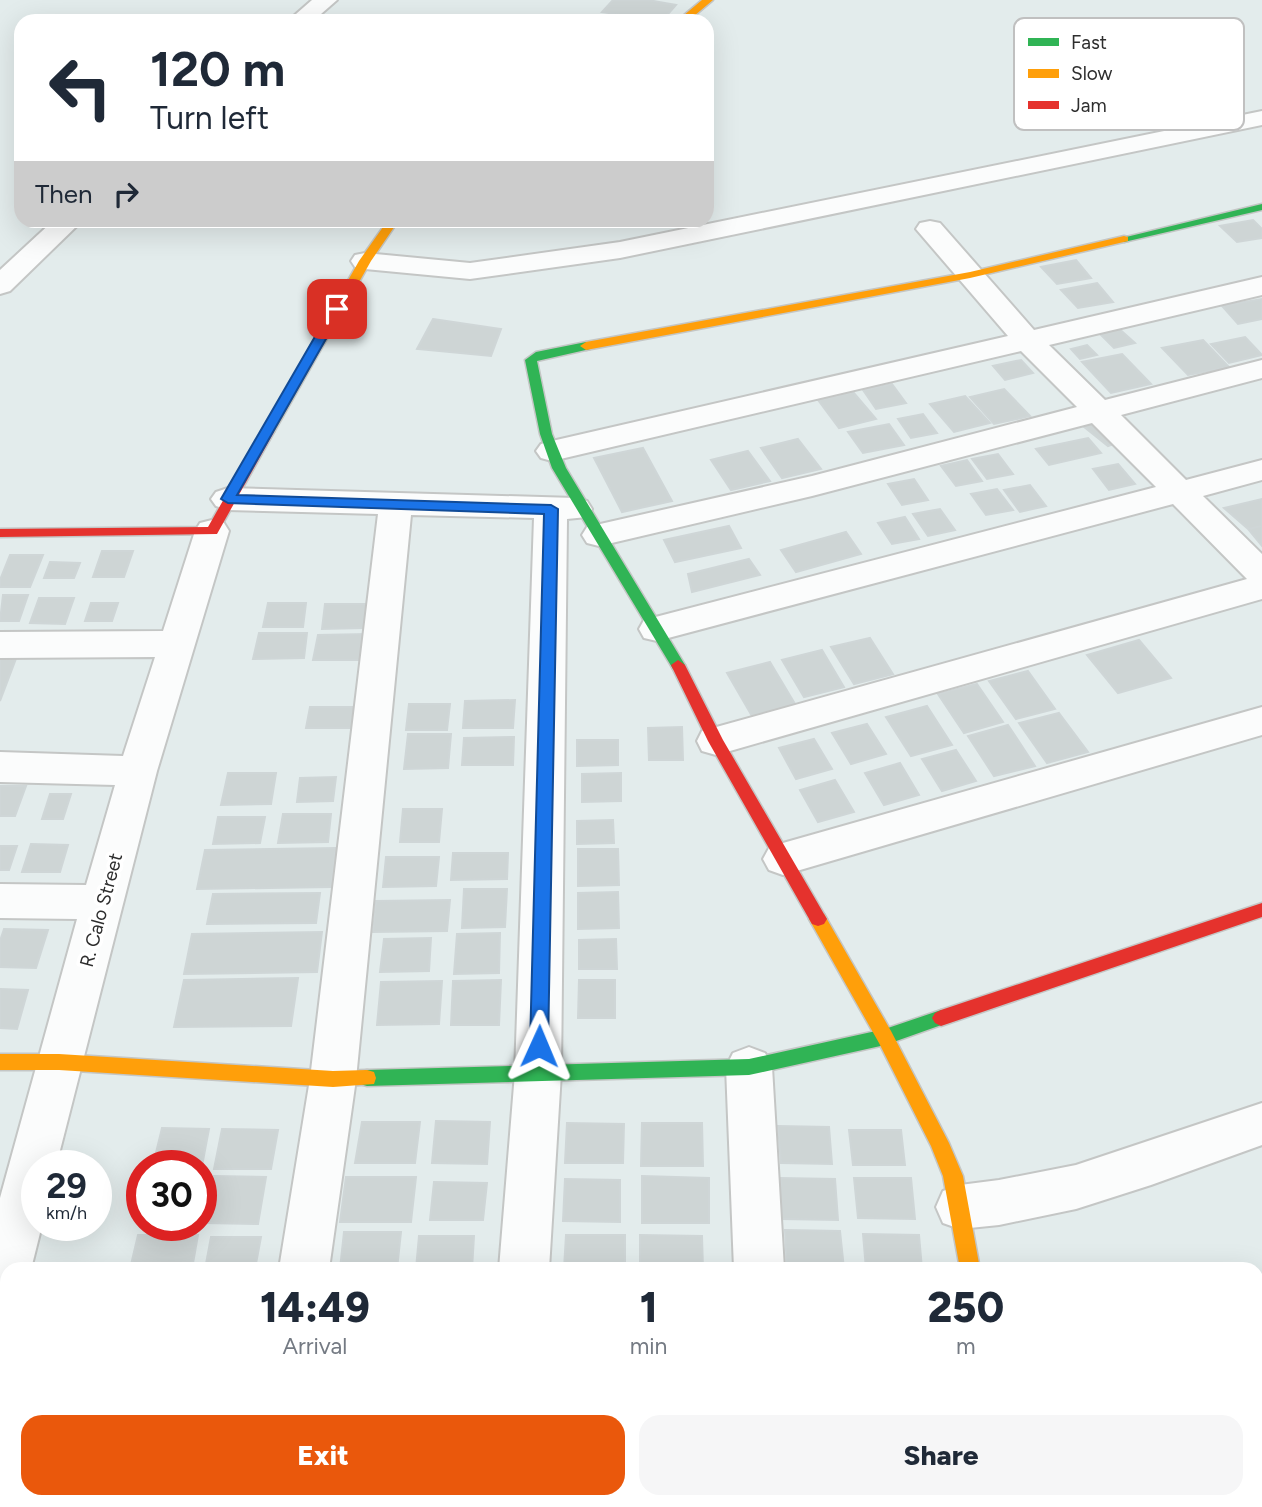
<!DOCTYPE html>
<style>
:root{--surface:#fff;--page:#f6f6f7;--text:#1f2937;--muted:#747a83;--accent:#ea580c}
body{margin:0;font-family:Figtree,sans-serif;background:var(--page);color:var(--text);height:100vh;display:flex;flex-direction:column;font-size:26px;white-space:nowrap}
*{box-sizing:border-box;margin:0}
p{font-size:23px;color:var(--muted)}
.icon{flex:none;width:38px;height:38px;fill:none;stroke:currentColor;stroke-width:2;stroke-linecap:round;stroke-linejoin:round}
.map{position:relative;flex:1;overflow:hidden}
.side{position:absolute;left:0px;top:1262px;width:1264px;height:247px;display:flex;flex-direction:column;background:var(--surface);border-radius:21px 21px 0 0;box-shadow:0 7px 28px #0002}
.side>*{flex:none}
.hud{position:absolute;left:14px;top:14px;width:700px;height:214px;border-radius:21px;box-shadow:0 7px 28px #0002;background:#fff;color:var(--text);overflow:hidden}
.speed{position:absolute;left:21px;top:1150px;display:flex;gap:14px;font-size:35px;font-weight:700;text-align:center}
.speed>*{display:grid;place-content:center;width:91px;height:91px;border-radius:50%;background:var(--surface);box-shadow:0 7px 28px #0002;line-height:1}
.speed small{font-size:18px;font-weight:400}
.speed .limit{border:10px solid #d22;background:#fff;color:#111}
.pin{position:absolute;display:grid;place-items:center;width:60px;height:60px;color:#fff;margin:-30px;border-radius:14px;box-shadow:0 4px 10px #0006}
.me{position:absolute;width:77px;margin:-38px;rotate:1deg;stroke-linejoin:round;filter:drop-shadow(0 0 5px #0008)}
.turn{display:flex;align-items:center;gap:24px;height:147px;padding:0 21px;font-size:32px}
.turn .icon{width:91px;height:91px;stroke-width:2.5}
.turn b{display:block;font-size:49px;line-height:60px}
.then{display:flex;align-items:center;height:66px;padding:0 21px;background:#0003;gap:14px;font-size:26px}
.eta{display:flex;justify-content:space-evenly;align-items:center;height:119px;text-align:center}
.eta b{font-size:42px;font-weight:800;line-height:49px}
.button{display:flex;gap:14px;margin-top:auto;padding:14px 21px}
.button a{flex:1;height:80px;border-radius:21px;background:var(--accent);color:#fff;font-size:28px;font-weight:800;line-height:80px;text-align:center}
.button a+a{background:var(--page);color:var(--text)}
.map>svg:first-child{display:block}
.building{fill:#ced5d5;stroke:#cfd6d7;stroke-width:2}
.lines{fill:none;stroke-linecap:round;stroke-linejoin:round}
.street-casing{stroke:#c4c6c5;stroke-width:4}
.fast-casing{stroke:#c4c6c5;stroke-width:3}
.slow-casing{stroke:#c4c6c5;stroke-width:3}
.jam-casing{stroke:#c4c6c5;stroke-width:3}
.street{fill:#fbfcfc;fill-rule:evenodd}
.fast{fill:#30b455;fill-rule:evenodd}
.slow{fill:#ff9f0a;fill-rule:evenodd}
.jam{fill:#e5322d;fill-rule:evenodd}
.route{fill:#1a73e8;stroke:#114b97;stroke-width:2}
.labels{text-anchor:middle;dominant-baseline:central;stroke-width:7;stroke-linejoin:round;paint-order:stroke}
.street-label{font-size:19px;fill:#2e2e2e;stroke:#fff}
.key{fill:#fff;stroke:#c0c0c0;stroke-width:2}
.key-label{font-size:19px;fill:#2e2e2e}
</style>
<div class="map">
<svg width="1262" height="1507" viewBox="0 0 1262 1507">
<rect width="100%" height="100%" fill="#e3ecec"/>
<path class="building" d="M648,0L676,5L662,21L602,12L613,0Z
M1253,220L1262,229V238L1237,242L1220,226Z
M1076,260L1091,278L1057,284L1041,267Z
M1097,283L1113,302L1078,308L1061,290Z
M1262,299V319L1238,324L1222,306Z
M433,319L501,329L491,356L417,349Z
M1116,326L1135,343L1114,348L1097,331Z
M1245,337L1262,355L1229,363L1211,344Z
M1203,340L1229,367L1188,375L1162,348Z
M1087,345L1097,355L1080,359L1071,349Z
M1122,354L1151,384L1111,393L1082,362Z
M1021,360L1033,373L1005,380L993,366Z
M892,384L906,403L876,409L863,390Z
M1004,389L1030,416L994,424L970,397Z
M853,392L876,419L839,428L818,400Z
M965,396L990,423L954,432L930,404Z
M923,414L937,433L911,438L898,419Z
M1097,421L1122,441L1108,446L1083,426Z
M889,424L904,445L863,453L848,432Z
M1088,438L1101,453L1049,465L1036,449Z
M798,439L821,469L782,478L761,448Z
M643,448L672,501L622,512L594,458Z
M748,451L770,481L731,490L711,460Z
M998,454L1013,474L987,479L972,459Z
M967,460L982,481L956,486L941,466Z
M1118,464L1135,484L1109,490L1093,469Z
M914,479L928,500L902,505L888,484Z
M1030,485L1046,506L1020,512L1004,490Z
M997,489L1013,510L986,515L971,494Z
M1262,499V526L1248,529L1224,508Z
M940,509L955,530L928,536L913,514Z
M905,517L919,539L892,544L878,523Z
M729,526L741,548L675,562L664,540Z
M1262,526V546L1248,529Z
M846,532L861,554L796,572L781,550Z
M102,551H133L124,577H93Z
M10,555H43L30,587H0V580Z
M749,559L760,575L692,592L688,574Z
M50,562L80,563L74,578H44Z
M3,595H28L19,621H0Z
M39,598H74L65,624L30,623Z
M91,603H118L112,621H85Z
M268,603H306L303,627H263Z
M325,604H366L363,628L322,629Z
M259,633H307L304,658L253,659Z
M368,634L365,660H313L318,635Z
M870,638L893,674L854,684L831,647Z
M1139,640L1171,678L1118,693L1087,655Z
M822,650L844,687L804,697L782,660Z
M0,656H17L0,701Z
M770,662L795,704L752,716L727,673Z
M1028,671L1055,709L1016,719L989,681Z
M977,684L1003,722L964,733L938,694Z
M515,700L513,728H463L465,701Z
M409,704H450L447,730H406Z
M927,706L952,745L911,756L886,717Z
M310,707H356L353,728H306Z
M1059,713L1088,752L1047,763L1019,723Z
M867,724L886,754L851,764L832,733Z
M1008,725L1035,766L994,776L968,736Z
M682,727L683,760H649L648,728Z
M408,734H451L448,768L404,769Z
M514,737L513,765H462L464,738Z
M814,739L832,769L796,779L779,748Z
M577,740H618V765L577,766Z
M956,750L976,781L942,791L922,759Z
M900,763L919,795L884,805L865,773Z
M228,773H276L271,804L221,805Z
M621,773V801L582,802V774Z
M336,777L333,801L297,802L300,778Z
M835,780L854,812L818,822L800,790Z
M0,786H26L15,816H0Z
M50,794H71L63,819H42Z
M403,809H442L439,842H400Z
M283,814H331L328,842L278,843Z
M218,817H265L260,843L213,844Z
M613,820L614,843L577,844V821Z
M31,844L68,845L60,872H22Z
M0,846H17L9,870H0Z
M336,848L331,887L197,889L205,850Z
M578,849H618L619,885L578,886Z
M453,853H508L507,879L451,880Z
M386,857H439L436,886L383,887Z
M464,889H507L505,927L462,928Z
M618,892L619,928L578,929V893Z
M320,893L316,923L207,924L213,894Z
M450,900L447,931L373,932L376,901Z
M4,929L48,930L36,968L0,967V941Z
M322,932L317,972L184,974L192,934Z
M500,933L499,973L454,974L457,934Z
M431,938L429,971L380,972L384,939Z
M616,939L617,969H579V940Z
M298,978L291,1026L174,1027L184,980Z
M501,980L499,1025H451L453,981Z
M579,980H615V1018H578Z
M442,981L439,1024L377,1025L381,982Z
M0,989L28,990L17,1029L0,1028Z
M436,1121L490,1122L487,1164L432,1163Z
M362,1122H420L415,1163H355Z
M567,1123L624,1124L623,1163H565Z
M642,1123H702L703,1166H641Z
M778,1126L829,1127L832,1164L781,1163Z
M162,1128L209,1129L202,1166L153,1165Z
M222,1129L278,1130L271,1169H214Z
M849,1130H901L905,1165H853Z
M214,1176L266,1177L258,1224L205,1223Z
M642,1176L709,1178V1223H642Z
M346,1177H416L411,1222H340Z
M780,1178L835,1179L838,1220L782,1219Z
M854,1178H911L915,1219L858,1218Z
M565,1179L620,1180V1222L563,1221Z
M434,1182L487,1183L483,1220H430Z
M785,1230L840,1231L844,1269H787Z
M344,1232H401L397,1269H340Z
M863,1234L919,1235L922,1269H866Z
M138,1235H198L192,1269H130Z
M566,1235H625V1269H564Z
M640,1235L702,1236L703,1269H640Z
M419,1236H474L472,1269H416Z
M211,1237H261L255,1269H205Z
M88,1502H143L142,1507H87Z
M163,1502H172L223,1503L222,1507H162Z
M318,1502H382L381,1507H317Z
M563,1502H625V1507H563Z
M642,1502H709V1507H642Z
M811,1502H870V1507H811Z
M888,1502H963L964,1507H889Z
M401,1503L463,1504V1507H401Z"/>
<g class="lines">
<g class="street-casing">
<path id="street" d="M312,0H337L313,21H288Z
M1262,111V125L620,258L470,279L365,269L355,267L351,261L355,255L365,253L470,263L620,242Z
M54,220H83L10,291L0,294V270Z
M930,221L940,223L1034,330L1262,277V295L1049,345L1105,400L1262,360V378L1121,415L1186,480L1262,460V480L1203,496L1262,554V599L716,755L702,751L697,741L702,731L1247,579L1173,504L657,641L644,638L639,629L644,620L1156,487L1092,423L812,496L599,546L587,543L582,535L587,527L812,476L1077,407L1021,351L552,461L541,458L536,451L541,444L552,441L1008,336L916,229L920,223Z
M228,488L575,498L587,501L592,509L587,517L567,519L561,1073L549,1269H499L515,1073L534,518L411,515L356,1079L329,1269H279L310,1079L378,514L228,510L216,506L211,499L216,492Z
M212,520L224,523L229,531L157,771L56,1166H37V1225H42L31,1269H7V1313L0,1316V1198L77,919L0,918V884L86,885L115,785L0,782V752L123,756L155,657L0,658V632L163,631L195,531L200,523Z
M1262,707V735L783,875L769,870L763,859L769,848L783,843Z
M749,1047L765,1053L772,1067L784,1269H734L726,1067L733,1053Z
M1262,1103V1145L1151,1185L1076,1209L999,1225L960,1229L943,1223L936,1207L943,1191L960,1185L999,1180L1076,1165Z
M243,1502H297L296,1507H242Z
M481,1502H535L534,1507H480Z
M745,1502H799V1507H745Z
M980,1502H1034L1035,1507H981Z"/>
</g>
<g class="fast-casing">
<path id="fast" d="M1262,204V210L1124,242L1118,239Z
M586,342L592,346L590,349L537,361L552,434L566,468L685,665L678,670L673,669L552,468L540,434L525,360L536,352Z
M941,1010L947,1013L950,1018L947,1023L885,1045L749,1075L367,1086L360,1084L358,1078L360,1072L367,1070L749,1059L885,1029Z"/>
</g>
<g class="slow-casing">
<path id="slow" d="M702,0H713L688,21H677Z
M388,220H399L371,261L274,432L268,436L263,435L262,432L359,261Z
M1124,236L1128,237V241L970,278L586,350L580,346L586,342L970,272Z
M818,912L824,914L891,1031L949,1143L963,1176L980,1269H960L943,1176L931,1146L879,1043L809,919L812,914Z
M0,1054H59L333,1071L367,1070L374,1072L376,1078L374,1084L333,1087L59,1070H0Z"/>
</g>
<g class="jam-casing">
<path id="jam" d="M268,428L274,432L217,534L0,537V529L208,527L262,432Z
M678,660L685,665L723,740L824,914L827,919L824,924L818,926L812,924L708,741L671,665Z
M1262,903V917L941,1026L935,1023L932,1018L935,1013L941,1010Z"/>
</g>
<use href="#street" class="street"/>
<use href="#fast" class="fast"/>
<use href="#slow" class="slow"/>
<use href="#jam" class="jam"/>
</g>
<path class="route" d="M337,305L343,309L237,495L551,505L558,509L548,1046L546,1052L539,1055L532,1052L530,1046L544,514L228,503L221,499L331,309Z"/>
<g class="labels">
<g class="street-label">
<text transform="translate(101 910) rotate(-75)">R. Calo Street</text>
</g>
</g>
<rect x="1014" y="18" width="230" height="112" rx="10" class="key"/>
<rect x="1028" y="38" width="31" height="8" fill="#30b455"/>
<rect x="1028" y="69" width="31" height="9" fill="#ff9f0a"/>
<rect x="1028" y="101" width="31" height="8" fill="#e5322d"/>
<g class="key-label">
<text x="1071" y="49">Fast</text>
<text x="1071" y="80">Slow</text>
<text x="1071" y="112">Jam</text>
</g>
</svg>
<div class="speed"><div>29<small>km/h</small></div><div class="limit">30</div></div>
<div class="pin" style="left:337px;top:309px;background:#d93025"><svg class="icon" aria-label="arrive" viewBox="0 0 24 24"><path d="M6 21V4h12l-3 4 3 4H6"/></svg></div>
<svg class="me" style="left:539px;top:1046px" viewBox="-20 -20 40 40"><path d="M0-17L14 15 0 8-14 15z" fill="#1a73e8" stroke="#fff" stroke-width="4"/></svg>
<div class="hud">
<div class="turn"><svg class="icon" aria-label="left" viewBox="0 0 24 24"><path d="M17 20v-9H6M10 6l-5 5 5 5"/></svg><div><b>120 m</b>Turn left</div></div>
<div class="then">Then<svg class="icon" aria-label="right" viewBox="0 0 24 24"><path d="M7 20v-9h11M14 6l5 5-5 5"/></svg></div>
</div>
<section class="side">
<div class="eta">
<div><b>14:49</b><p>Arrival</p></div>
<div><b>1</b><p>min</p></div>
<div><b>250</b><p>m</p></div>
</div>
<div class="button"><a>Exit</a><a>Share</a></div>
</section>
</div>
